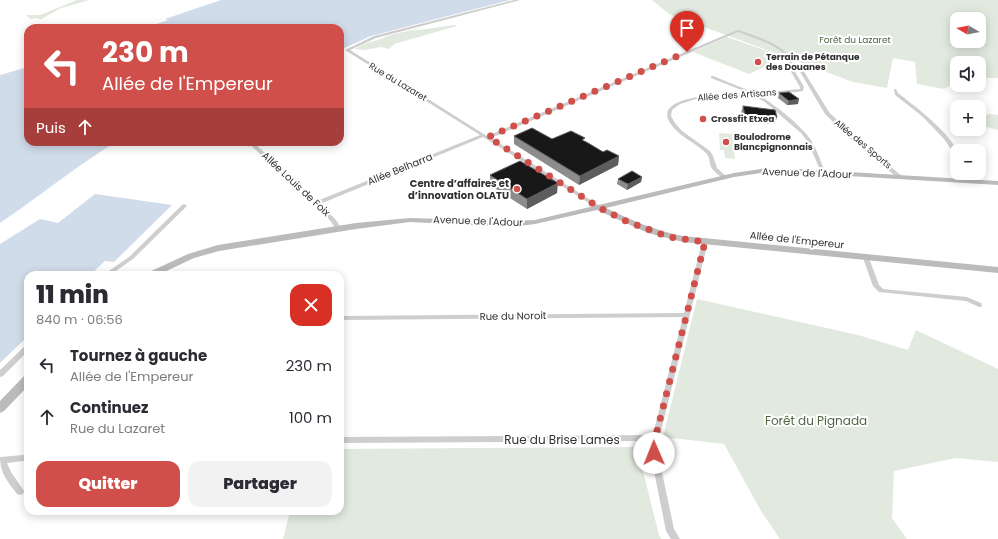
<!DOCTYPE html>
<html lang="fr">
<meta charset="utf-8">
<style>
:root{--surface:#fff;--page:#f2f2f3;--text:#2b2b33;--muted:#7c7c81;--accent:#d04f4a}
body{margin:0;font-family:Poppins,sans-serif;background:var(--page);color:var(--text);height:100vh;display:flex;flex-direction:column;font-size:15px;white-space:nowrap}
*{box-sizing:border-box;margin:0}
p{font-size:13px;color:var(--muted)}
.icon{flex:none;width:22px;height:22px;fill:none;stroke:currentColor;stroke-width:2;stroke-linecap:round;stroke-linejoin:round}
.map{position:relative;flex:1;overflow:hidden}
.sheet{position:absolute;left:24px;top:271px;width:320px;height:244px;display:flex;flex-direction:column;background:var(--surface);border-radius:12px;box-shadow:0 2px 10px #0003}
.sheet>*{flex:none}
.banner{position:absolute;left:24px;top:24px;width:320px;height:122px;border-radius:12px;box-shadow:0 2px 10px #0003;background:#d04f4a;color:#fff;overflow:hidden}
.needle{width:26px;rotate:279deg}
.fabs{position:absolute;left:950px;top:12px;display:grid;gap:8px}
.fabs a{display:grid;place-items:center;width:36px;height:36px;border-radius:8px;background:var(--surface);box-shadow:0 2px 10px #0003;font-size:20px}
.pin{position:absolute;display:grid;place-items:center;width:34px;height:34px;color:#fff;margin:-41px -17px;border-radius:50% 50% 50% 0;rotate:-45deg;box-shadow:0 0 4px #0007}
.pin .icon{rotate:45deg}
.me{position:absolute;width:44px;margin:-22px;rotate:359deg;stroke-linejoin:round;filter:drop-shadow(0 0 3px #0008)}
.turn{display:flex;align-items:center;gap:14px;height:84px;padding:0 12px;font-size:18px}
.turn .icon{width:52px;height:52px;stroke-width:2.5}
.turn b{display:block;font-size:28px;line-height:34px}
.then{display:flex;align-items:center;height:38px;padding:0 12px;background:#0003;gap:8px;font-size:15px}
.round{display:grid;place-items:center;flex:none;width:42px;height:42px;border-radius:12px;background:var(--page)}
.overview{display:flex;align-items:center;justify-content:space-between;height:68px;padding:0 12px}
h1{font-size:24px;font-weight:800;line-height:30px}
.primary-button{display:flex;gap:8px;margin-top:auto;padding:8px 12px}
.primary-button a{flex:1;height:46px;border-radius:12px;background:var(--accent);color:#fff;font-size:16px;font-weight:800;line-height:46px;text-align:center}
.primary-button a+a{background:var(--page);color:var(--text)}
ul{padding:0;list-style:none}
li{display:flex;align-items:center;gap:12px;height:52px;padding:0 12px}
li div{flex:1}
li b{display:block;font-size:15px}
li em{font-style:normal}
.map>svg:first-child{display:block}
.green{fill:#e2e9de;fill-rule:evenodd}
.water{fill:#d0dce9}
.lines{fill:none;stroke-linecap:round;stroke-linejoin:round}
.street{fill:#cecece;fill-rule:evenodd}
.secondary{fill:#bbb;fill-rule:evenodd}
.wall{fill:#8c8c8c}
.shaded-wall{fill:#5d5d5d}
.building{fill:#181818;stroke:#5d5d5d}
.route{stroke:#d04f4a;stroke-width:7;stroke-dasharray:0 12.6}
.poi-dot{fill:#d04f4a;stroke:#fff;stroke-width:1.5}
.labels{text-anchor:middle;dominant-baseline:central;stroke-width:4;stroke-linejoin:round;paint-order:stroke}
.far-park-label{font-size:9px;fill:#506743;stroke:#fff}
.far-poi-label{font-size:9px;font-weight:bold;fill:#313131;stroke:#fff;text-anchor:start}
.far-street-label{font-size:9px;fill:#313131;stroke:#fff}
.street-label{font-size:10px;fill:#313131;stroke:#fff}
.poi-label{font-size:10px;font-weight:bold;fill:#313131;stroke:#fff;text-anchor:end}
.near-park-label{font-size:12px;fill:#506743;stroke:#fff}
.near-street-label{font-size:12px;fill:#313131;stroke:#fff}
</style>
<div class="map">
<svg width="998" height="539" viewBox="0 0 998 539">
<rect width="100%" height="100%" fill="#fff"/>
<path class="green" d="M77,0H90L61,8L40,20L38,18L30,19L26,15H40Z
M652,0H998V78H979V63H957V82L944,89L917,84L915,62L893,58L887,88L853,82L669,14ZM957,19H979V41H957Z
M454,25L457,26L394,44L389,49L381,47L364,50L354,49L364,44L381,39L390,35L425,27L412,31Z
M727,37L784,57L749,74L693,52Z
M989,114L998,115V130L979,125V120Z
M719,133L732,134L735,159L725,158L724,150H720Z
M697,299L858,335L908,350L916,330L998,369V462L956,458L894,471L892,518L907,539H780L761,511L724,444L663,437Z
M637,447L659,535L662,539H283L290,511H340V449Z"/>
<path class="water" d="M221,0H510L371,36L340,50V28H145L168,20L165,19Z
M28,67V142H116C76,166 39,197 0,223V75Z
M95,194L172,205L114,262L105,261L90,275H28V336L0,363V244L40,219L58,223Z"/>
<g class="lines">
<path class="street" d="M514,0H520L376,38L350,50L487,136L737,30H739C758,37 781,43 793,60L791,65L804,87L803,91L797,92L759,95C775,105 801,125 811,140C817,150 821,162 825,172L823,173L821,172L808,142L801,133L766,103L754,95L696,99L680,104L672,110L671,116L675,123L682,131L710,151L713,156L717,168L726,176V178H722C719,175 714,172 711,167C709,162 710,157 706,153C695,142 679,137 670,123C651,93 734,94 749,93L711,78V76H713L755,93L800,89V87L787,65L789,60C779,44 755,39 738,32L491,138L602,207L603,208L600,210L483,137L320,204L336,220L341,228L338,230L336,229C314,195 275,172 248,142H253L317,201L480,135L345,50L374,36Z
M800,69L803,70L829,112L852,135L902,176V178H898L848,137L825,114L799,70Z
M894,89H896L898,93C913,105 957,137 957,155H955L944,139L922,116L895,95Z
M967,173H973L980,182L979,183H975Z
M184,204L186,205L187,206L186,207L133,259L110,275H103L129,257L182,205Z
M705,240L708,242L661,431L655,439L674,529L680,539H671L666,531L648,441L340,443V437L649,435L654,430L683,317L340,320V316L684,313L702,242Z
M866,256L869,258L879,285L883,289L967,297L981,303L982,305L981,307H979L966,301L879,292L873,286L863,258Z
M28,344V351L3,376L0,377V370L26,345Z
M23,455L28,456V463L23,461L7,463L11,472L24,491L23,494L20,495L17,494C7,481 0,473 0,457Z"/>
<path class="secondary" d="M761,169H799L998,181V185L799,173H761L734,177L606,208C631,220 656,231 683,236L998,267V273L683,242L648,233L597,210L535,224L511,227L410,222L356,229L219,251L194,258L158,275H145L147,273L188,254L218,245L356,223L410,218L511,221L535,220L734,173Z
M28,375V386L4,411L0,413V401L24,376Z"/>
</g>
<path class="wall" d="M779,93L798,104L787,105L778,98Z
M743,106L777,117L775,124L743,123L741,113Z
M514,136L585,141L603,152L619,156L618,165L579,185L514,144Z
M490,175L557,193L527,209L490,185Z
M642,177L641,182L627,190L617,184L618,179Z"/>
<path class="shaded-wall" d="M799,99L798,104L787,105L789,101Z
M619,156L618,165L579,185L580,176Z
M642,177L641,182L627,190L628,184Z
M558,183L557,193L527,209V199Z"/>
<path class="building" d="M789,92L799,99L789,101L779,93Z
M743,106L775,110L777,117L745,115Z
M532,128L552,139L571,131L585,138L582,140L588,143L603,152L607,150L619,156L580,176L514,136Z
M520,161L558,183L527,199L490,175Z
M632,171L642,177L628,184L618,179Z"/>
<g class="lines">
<path class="route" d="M654,453L651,438L657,431L705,242L669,237L626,221L600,208L488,137L687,52"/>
</g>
<g class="poi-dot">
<circle cx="758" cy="62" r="4"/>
<circle cx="703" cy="119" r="4"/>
<circle cx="726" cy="142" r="4"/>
<circle cx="517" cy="189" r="4"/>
</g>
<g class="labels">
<g class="far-park-label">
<text x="855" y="40">Forêt du Lazaret</text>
</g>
<g class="far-poi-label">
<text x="766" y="57">Terrain de Pétanque<tspan x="766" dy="10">des Douanes</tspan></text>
<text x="711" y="119">Crossfit Etxea</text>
<text x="734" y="137">Boulodrome<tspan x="734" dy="10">Blancpignonnais</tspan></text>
</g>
<g class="far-street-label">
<text transform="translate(398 82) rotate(31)">Rue du Lazaret</text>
<text transform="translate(737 95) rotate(-4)">Allée des Artisans</text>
<text transform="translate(863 144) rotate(40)">Allée des Sports</text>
</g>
<g class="street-label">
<text transform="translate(400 169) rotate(-22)">Allée Belharra</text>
<text transform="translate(807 173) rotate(2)">Avenue de l'Adour</text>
<text transform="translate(296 184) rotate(43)">Allée Louis de Foix</text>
<text transform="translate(478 221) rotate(2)">Avenue de l'Adour</text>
<text transform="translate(797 240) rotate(6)">Allée de l'Empereur</text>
<text transform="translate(513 316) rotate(-1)">Rue du Noroit</text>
</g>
<g class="poi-label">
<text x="509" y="183">Centre d’affaires et<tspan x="509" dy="12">d’innovation OLATU</tspan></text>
</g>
<g class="near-park-label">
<text x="816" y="420">Forêt du Pignada</text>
</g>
<g class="near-street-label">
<text x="562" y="439">Rue du Brise Lames</text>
</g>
</g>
</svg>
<div class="fabs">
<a><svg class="needle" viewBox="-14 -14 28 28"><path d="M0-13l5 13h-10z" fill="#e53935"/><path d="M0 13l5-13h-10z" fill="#7c7c81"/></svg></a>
<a><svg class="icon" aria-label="sound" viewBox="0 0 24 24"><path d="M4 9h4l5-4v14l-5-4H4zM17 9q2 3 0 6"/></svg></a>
<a>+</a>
<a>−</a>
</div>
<div class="pin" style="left:687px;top:52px;background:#d93025"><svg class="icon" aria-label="arrive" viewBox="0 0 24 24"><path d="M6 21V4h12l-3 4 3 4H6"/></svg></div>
<svg class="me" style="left:654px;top:453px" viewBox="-20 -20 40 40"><circle r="19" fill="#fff"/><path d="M0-13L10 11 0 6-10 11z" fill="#d04f4a"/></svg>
<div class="banner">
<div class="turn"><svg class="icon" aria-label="left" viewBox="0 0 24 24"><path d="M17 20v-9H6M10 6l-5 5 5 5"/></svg><div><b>230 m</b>Allée de l'Empereur</div></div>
<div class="then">Puis<svg class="icon" aria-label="ahead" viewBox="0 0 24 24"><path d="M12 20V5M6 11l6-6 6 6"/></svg></div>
</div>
<section class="sheet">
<div class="overview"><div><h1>11 min</h1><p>840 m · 06:56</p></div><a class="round" style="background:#d93025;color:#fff"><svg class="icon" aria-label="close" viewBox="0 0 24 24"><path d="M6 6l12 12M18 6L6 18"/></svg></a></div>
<ul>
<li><svg class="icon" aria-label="left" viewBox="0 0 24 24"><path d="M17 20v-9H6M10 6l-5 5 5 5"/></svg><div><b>Tournez à gauche</b><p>Allée de l'Empereur</p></div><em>230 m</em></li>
<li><svg class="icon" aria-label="ahead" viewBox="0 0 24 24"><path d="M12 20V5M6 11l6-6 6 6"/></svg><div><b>Continuez</b><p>Rue du Lazaret</p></div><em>100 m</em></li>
</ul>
<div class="primary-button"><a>Quitter</a><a>Partager</a></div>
</section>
</div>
